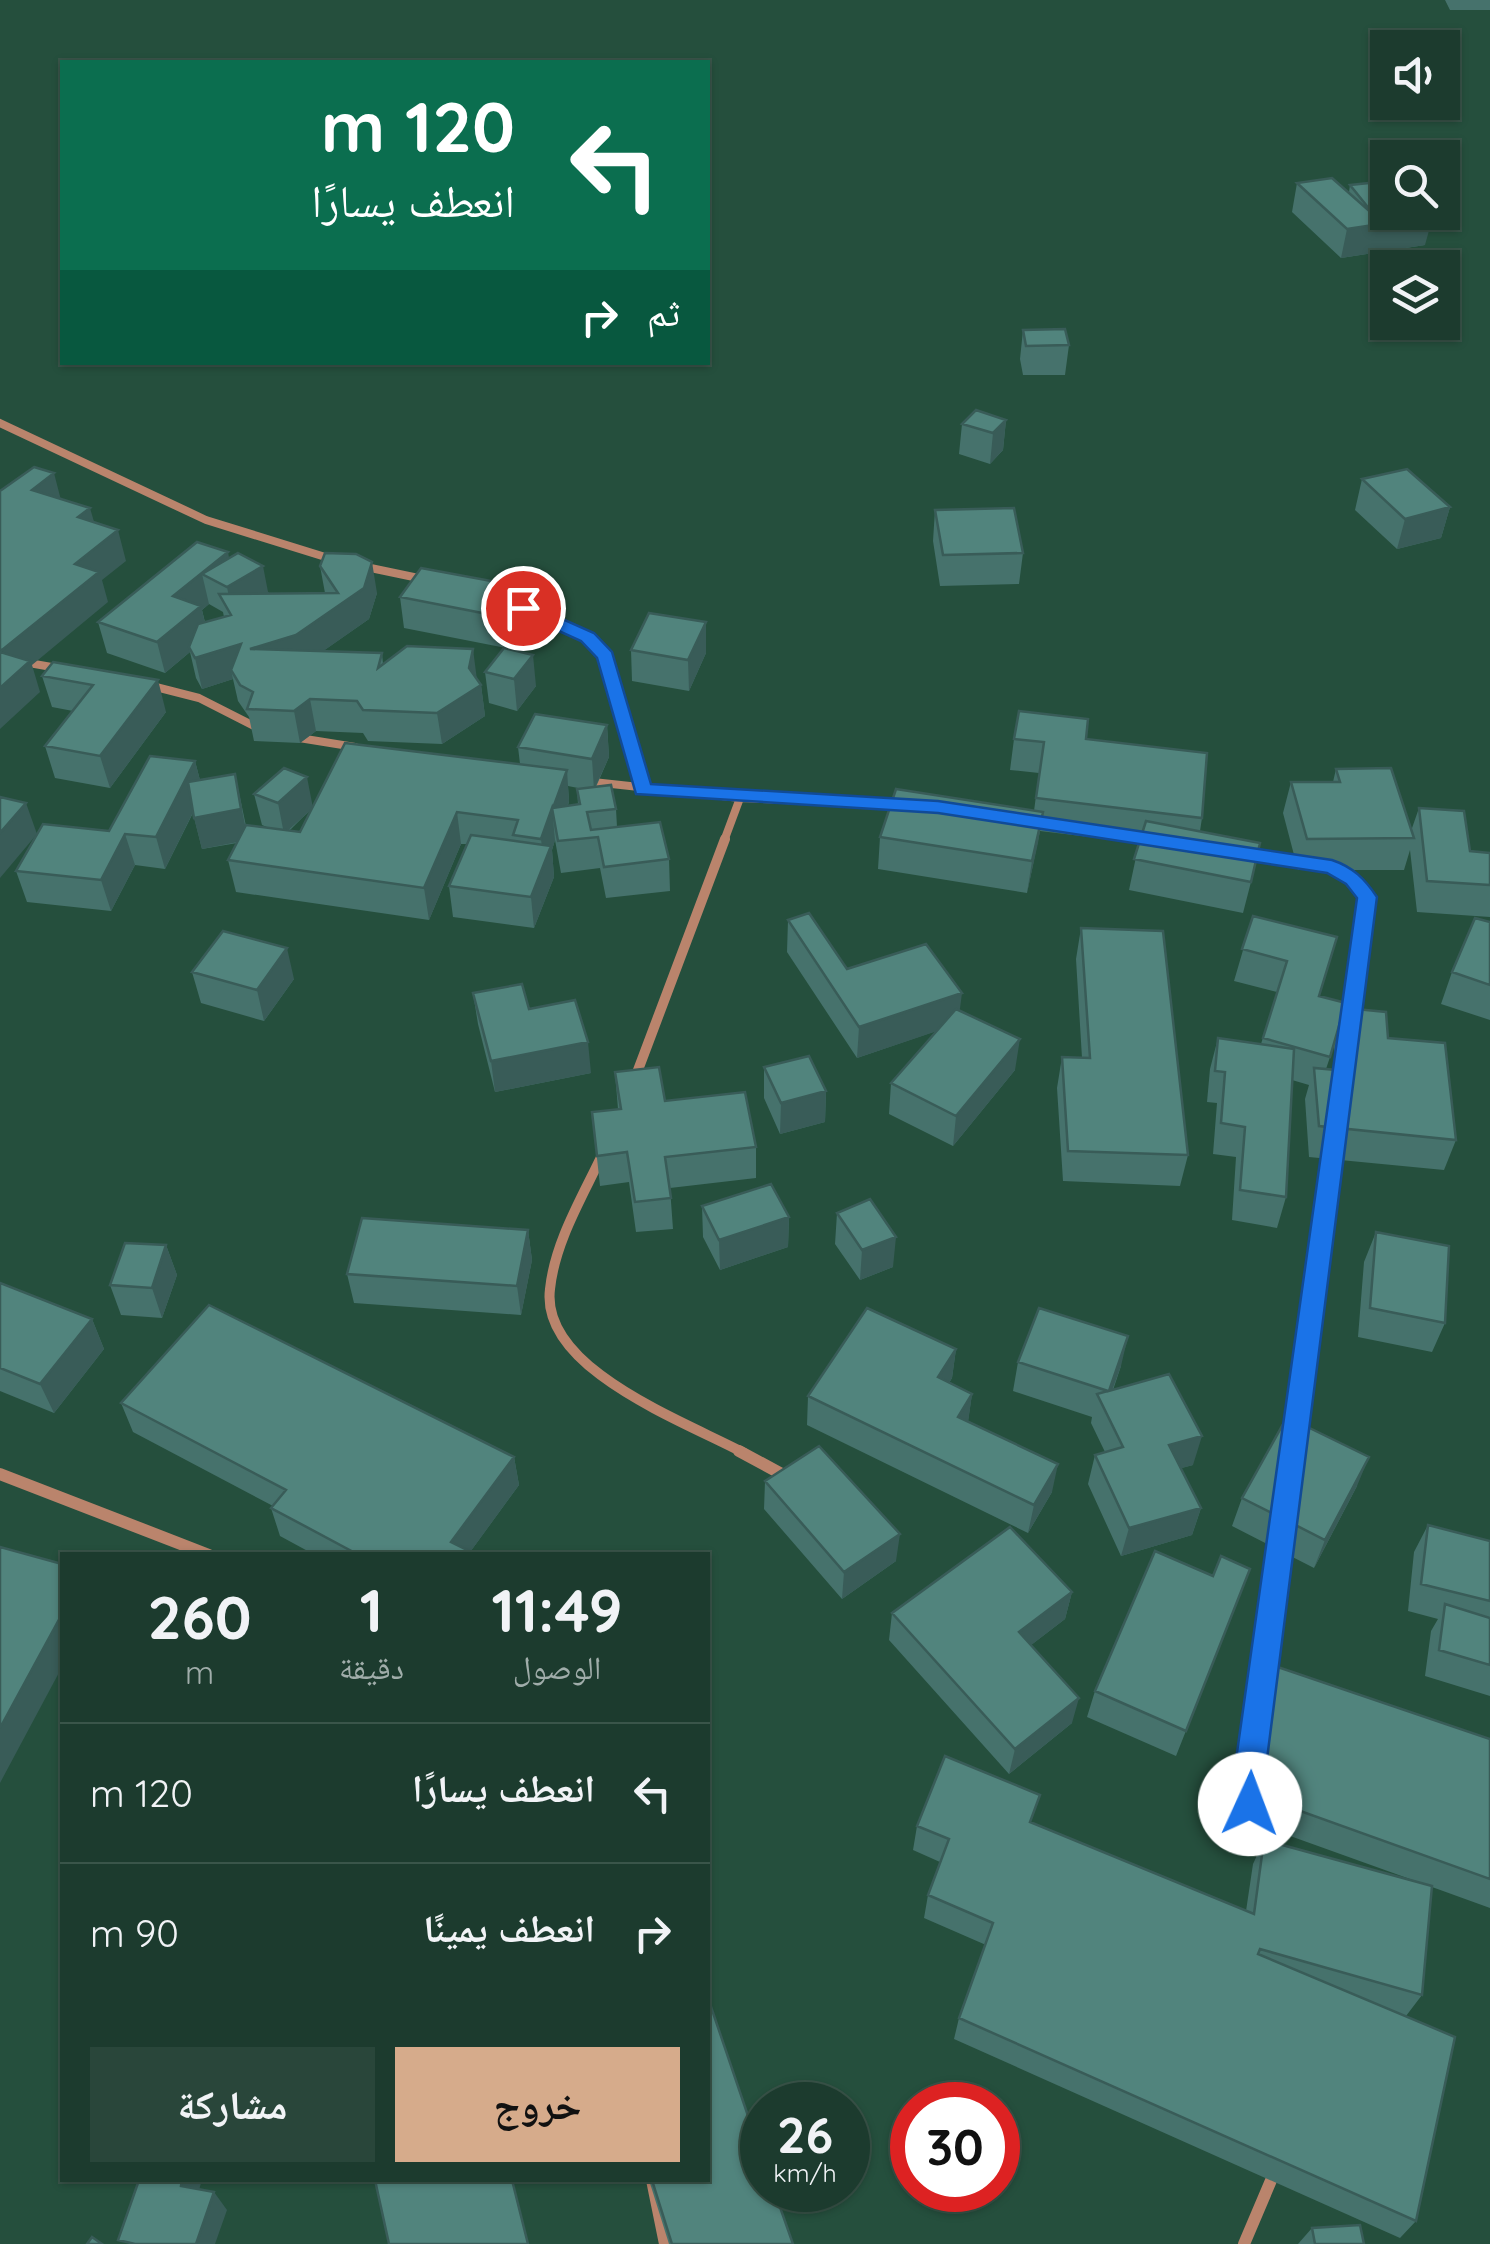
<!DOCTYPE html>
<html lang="ar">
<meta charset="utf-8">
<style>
:root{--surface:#1c3b2e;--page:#29463a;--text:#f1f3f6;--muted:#a0adaa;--line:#3a554a;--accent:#d6ab8b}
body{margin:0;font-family:Quicksand,"Noto Naskh Arabic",sans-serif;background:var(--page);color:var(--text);direction:rtl;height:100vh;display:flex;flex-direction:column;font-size:38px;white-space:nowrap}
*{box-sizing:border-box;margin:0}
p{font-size:32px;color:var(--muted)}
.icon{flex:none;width:55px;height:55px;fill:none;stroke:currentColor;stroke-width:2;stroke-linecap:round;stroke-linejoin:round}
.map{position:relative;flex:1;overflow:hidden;direction:ltr}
.side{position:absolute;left:60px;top:1552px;width:650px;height:630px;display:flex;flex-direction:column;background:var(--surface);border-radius:0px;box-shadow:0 2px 8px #0004,0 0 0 2px var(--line);direction:rtl}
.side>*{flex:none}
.guide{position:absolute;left:60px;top:60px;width:650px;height:305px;border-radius:0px;box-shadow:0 2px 8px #0004,0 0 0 2px var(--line);direction:rtl;background:#0b6e4f;color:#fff;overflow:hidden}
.buttons{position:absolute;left:1370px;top:30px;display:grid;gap:20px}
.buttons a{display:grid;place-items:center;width:90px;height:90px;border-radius:0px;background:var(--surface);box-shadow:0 2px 8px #0004,0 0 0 2px var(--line);font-size:50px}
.speed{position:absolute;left:740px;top:2082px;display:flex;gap:20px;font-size:50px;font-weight:700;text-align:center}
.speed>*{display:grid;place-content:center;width:130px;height:130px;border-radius:50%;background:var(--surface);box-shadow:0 2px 8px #0004,0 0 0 2px var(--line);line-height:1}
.speed small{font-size:25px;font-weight:400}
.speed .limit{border:15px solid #d22;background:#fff;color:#111}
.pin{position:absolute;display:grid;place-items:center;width:85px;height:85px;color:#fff;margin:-42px;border:5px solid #fff;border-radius:50%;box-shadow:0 2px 10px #0007}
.me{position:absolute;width:110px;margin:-55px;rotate:2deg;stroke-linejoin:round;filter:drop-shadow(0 0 8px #0008)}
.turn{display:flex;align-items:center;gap:35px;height:210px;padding:0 30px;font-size:45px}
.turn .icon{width:130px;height:130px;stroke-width:2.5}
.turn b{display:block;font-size:70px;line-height:85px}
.then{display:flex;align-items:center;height:95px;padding:0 30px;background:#0003;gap:20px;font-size:38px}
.eta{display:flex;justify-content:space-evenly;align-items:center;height:170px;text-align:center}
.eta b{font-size:60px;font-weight:700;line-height:70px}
.cta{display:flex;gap:20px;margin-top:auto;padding:20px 30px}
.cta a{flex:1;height:115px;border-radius:0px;background:var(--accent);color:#111;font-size:40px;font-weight:700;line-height:115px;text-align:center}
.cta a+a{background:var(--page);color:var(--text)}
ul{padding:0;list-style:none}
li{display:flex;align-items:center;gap:30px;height:140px;padding:0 30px;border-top:2px solid var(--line)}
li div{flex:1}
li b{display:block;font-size:38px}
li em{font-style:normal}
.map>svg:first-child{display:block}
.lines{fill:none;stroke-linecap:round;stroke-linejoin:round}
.minor-far2{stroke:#ba846c;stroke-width:8}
.minor-far1{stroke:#ba846c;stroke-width:10}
.minor{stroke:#ba846c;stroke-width:12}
.wall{fill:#46726c;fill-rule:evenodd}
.shaded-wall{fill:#395c58}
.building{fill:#51847d;stroke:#395c58;stroke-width:2.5}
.route{fill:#1a73e8;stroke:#114b97;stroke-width:2.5}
</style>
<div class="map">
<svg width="1490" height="2244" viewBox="0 0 1490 2244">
<rect width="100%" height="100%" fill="#254f3d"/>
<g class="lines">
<path class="minor-far2" d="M0,423L206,520L335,560
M361,566L428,580
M516,604L587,637L606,656L643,790
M0,658L63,669
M148,685L199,698L262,730
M293,737L355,747
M584,781L740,798L901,805
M724,841L740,798"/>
<path class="minor-far1" d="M1245,854L1307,863
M1329,867L1353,879L1367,897L1351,1019
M635,1078L725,839
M603,1153C583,1196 555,1241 550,1289C540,1369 684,1421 744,1453
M1294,1435L1333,1149"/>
<path class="minor" d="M739,1451L789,1478
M0,1474L209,1555
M1262,1673L1280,1541
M1251,1813L1264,1860
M652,2180L665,2244
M1244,2244L1275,2171"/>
</g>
<path class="wall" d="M1445,0H1490V10H1450Z
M1297,183L1349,192L1350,185L1425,245L1341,258L1292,212Z
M1023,330L1069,345L1065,375H1023L1020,359Z
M1006,420L1003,450L990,464L959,454L962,424Z
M1362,479L1450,507L1441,538L1397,549L1355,510Z
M935,510L1023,553L1019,584L940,586L933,541Z
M229,558L269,593H325L320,566L377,593L369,619L323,651L382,653L383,664L477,679L481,685L485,716L442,744L368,741L363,733L316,731L300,743L254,741L249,717L238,701L233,679L202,689L196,678L190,652L165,673L107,653L98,622ZM209,604L223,612L224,617L205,622L202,610Z
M523,587L526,618L506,648L404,628L400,597Z
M706,622V653L689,691L632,681L631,650Z
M53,662L166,712L110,788L55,778L45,746L73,711L52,707L42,676Z
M485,672L536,686L517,711L489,703Z
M607,725L609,757L596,787L616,809L617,827L669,859L670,891L606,898L600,868L561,873L555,840L552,850L554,877L534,928L453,917L449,886L467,844H461L429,920L236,892L228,860L237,843L202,849L193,813L165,869L135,865L111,911L27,902L16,871L109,831L195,761L200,780L235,774L246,826L269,828L262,825L254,794L313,807L520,764L518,747ZM568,786L583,789H577L578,804L568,806L569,801ZM311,810L300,832L289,831L302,818Z
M1014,739H1086L1202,818L1200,831L1251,882L1243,913L1129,890L1139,843L1040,831L1027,893L878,869L880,837L1034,811L1039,773L1010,770Z
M1336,769L1411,831L1419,808L1470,851L1490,853V917L1417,912L1410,850L1404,870H1298L1283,813L1291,782H1333Z
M1253,916L1319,996L1345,1008L1388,1038L1456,1140L1444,1170L1309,1157L1305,1099L1309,1085L1292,1080L1286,1197L1277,1228L1232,1220L1236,1157L1213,1154L1217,1103L1207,1102L1210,1069L1218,1038L1261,1044L1277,992L1234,981ZM1334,1045L1336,1070L1326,1069Z
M788,920L847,969L960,1010L1015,1070L953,1146L889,1114L891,1083L936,1031L857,1058L787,952Z
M1490,922V1020L1441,1004L1452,972Z
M1081,928L1188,1155L1180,1186L1063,1181L1057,1088L1062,1057L1082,1058L1076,959Z
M192,972L294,979L264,1021L201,1003Z
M473,993L529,1009L591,1073L495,1092L478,1024Z
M764,1067L826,1091L825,1122L780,1134L764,1098Z
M615,1072L665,1101L756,1147V1178L670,1188L673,1229L636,1232L629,1182L600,1186L592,1112L618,1109Z
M702,1206L789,1217L788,1247L720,1270L703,1237Z
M837,1213L893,1267L860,1280L835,1244Z
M528,1230L532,1260L521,1315L354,1303L347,1274Z
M1376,1232L1445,1323L1432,1352L1358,1337L1364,1262Z
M166,1245L177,1275L162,1318L121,1315L110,1285Z
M0,1283L92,1319L104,1349L54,1413L0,1391Z
M956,1349L952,1378L949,1383L972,1394L968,1421L1052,1492L1028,1533L807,1425L808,1396Z
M1018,1362L1121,1366L1113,1390L1193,1465L1181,1468L1201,1508L1192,1535L1121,1556L1088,1484L1095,1455L1105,1452L1091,1423L1092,1417L1013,1391Z
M121,1403L514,1457L519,1485L470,1552L476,1555H315L280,1536L271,1508L273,1506L133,1432Z
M765,1481L896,1561L842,1599L764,1509Z
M1357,1486L1314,1568L1232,1526L1242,1498Z
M1428,1525L1490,1541V1696L1425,1676L1431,1631L1438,1619L1408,1611L1414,1552Z
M1250,1569L1176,1756L1087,1717L1095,1691L1213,1576Z
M1072,1592L1065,1619L1031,1645L1072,1723L1009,1774L889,1640L892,1613Z
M1263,1662L1490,1739V1908L1432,1887L1422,1995L1406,2016L1416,2221L1400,2238L954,2039L959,2018L986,1945L924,1918L928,1895L940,1862L913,1850L917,1826L1032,1823L1246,1911L1253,1864L1264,1840L1421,1883L1229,1814L1245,1750L1238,1747L1252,1688Z
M649,2180H708L793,2244H669Z
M1312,2228L1364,2244H1298Z"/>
<path class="shaded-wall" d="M1433,216L1425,245L1341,258L1347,229Z
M1006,420L1003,450L990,464L993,433Z
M54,473L62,504L32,490Z
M1450,507L1441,538L1397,549L1405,519Z
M90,508L99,539L78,517Z
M118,530L126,561L102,580L108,602L32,665L40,692L0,729V688L11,678L2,650L75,564Z
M228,552L234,583L263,566L269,597L233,618L227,587L202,574L209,604L202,610L208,637L189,647L190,652L165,673L157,642L173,596Z
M372,562L377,593L369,619L302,666L250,649L296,635Z
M523,587L526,618L506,648L503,617Z
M706,622V653L689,691L688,660Z
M241,644L231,670L233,679L202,689L195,658Z
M473,649L477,680L481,685L485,716L442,744L437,713L469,668Z
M533,655L536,686L517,711L514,679Z
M158,680L166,712L110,788L100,756Z
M310,699L316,731L300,743L294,711Z
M607,725L609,757L594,790L592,759Z
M195,761L203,792L165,869L156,837Z
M567,770L569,801L557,835L553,808Z
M235,774L248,840L202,849L194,818Z
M307,777L313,808L284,834L278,803Z
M26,803L37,834L0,878V833Z
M552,808L555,840L552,850L554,877L534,928L531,897L544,865L541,839Z
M457,812L461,844L429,920L424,888Z
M1043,812L1038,843L1027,893L1032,861Z
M125,834L135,865L111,911L101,880Z
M287,948L294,979L264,1021L257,990Z
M962,993L958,1024L857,1058L859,1027Z
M1020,1039L1015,1070L953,1146L956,1116Z
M588,1042L591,1073L495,1092L491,1061Z
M826,1091L825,1122L780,1134L781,1103Z
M789,1217L788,1247L720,1270L719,1240Z
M528,1230L532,1260L521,1315L517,1286Z
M896,1237L893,1267L860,1280L862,1250Z
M166,1245L177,1275L162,1318L152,1288Z
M92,1319L104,1349L54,1413L40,1384Z
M1128,1336L1121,1366L1105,1410L1109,1391Z
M956,1349L952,1378L934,1407L938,1377Z
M972,1394L968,1423L958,1417Z
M1202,1436L1193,1465L1161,1474L1169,1445Z
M514,1457L519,1485L468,1555L451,1542Z
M1369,1457L1357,1486L1314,1568L1325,1540Z
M1058,1464L1052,1492L1028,1533L1034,1505Z
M1201,1508L1192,1535L1121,1556L1129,1528Z
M900,1534L896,1561L842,1599L844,1572Z
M1072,1592L1065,1619L1013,1659L1019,1632Z
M62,1614V1667L0,1783V1728Z
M1079,1698L1072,1723L1009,1774L1015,1749Z
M182,2180H202L195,2203L181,2186Z
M214,2192L227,2210L215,2244H196Z"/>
<path class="building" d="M1332,178L1375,216L1350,185L1388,181V212H1429L1433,216L1347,229L1297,183Z
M1065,329L1069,345L1026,346L1023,330Z
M976,410L1006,420L993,433L962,424Z
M34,467L54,473L32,490L90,508L78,517L118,530L75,564L99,572L2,650L0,649V491Z
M1407,469L1450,507L1405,519L1362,479Z
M1014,508L1023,553L943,555L935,510Z
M197,542L228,552L173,596L201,606L157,642L98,622Z
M238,553L263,566L227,587L202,574Z
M325,553L356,554L372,562L364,588L296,635L250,649L382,653L378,668L407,646L473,649L469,668L481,685L437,713L363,710L357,701L310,699L294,711L247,709L253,692L240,685L231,670L241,644L195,658L189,647L198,624L231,615L219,594L338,593L320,566Z
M421,568L523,587L503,617L400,597Z
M649,613L706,622L688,660L631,650Z
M504,648L533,655L514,679L485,672Z
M0,652L30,661L0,688Z
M53,662L158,680L100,756L45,746L93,685L42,676Z
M1019,711L1088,719L1086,739L1207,753L1202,818L1036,798L1044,742L1014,739Z
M535,714L607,725L592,759L518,747Z
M345,743L567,770L553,808L580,804L577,789L611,785L616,809L587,812L591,830L660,822L669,859L604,867L598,837L558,841L552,808L541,839L513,835L518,820L457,812L424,888L228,860L246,825L300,832Z
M150,756L195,761L156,837L125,834L101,880L16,871L43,824L109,831Z
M284,768L307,777L278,803L254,794Z
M1391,768L1414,838L1307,839L1291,782H1340L1336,769Z
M235,774L241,809L194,818L188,782Z
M896,789L1043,812L1032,861L880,837Z
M0,797L26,803L0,833Z
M1419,808L1464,811L1470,851L1490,853V885L1427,881Z
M1146,821L1260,843L1251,882L1134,859Z
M471,835L551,846L531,897L449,886Z
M809,913L847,969L926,944L962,993L859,1027L788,920Z
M1253,916L1337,937L1319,996L1346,1003L1345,1008L1386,1012L1388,1038L1445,1043L1456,1140L1319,1126L1314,1068L1348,1071L1343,1012L1330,1057L1263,1038L1287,961L1242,949Z
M1475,918L1490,922V985L1452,972Z
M1081,928L1163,931L1188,1155L1068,1151L1062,1057L1090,1058Z
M223,931L287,948L257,990L192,972Z
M522,984L529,1009L575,1000L588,1042L491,1061L473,993Z
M956,1009L1020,1039L956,1116L891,1083Z
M1218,1038L1294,1049L1286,1197L1240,1190L1245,1127L1221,1123L1225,1072L1215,1071Z
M809,1056L826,1091L781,1103L764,1067Z
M659,1067L665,1101L745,1092L756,1147L665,1157L671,1198L635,1202L627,1152L597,1156L592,1112L621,1109L615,1072Z
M771,1184L789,1217L719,1240L702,1206Z
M870,1199L896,1237L862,1250L837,1213Z
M362,1218L528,1230L517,1286L347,1274Z
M1376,1232L1449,1246L1445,1323L1370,1308Z
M125,1243L166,1245L152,1288L110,1285Z
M0,1283L92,1319L40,1384L0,1368Z
M209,1305L514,1457L451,1542L477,1555H359L271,1508L286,1490L121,1403Z
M867,1308L956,1349L938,1377L972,1394L958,1417L1058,1464L1034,1505L808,1396Z
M1039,1308L1128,1336L1109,1391L1169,1374L1202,1436L1169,1445L1201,1508L1129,1528L1095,1455L1123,1447L1097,1394L1108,1391L1018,1362Z
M1287,1417L1369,1457L1325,1540L1242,1498Z
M819,1446L900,1534L844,1572L765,1481Z
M1428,1525L1490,1541V1601L1421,1584Z
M1010,1527L1072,1592L1019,1632L1079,1698L1015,1749L892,1613Z
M0,1547L62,1564V1614L0,1728Z
M1155,1551L1213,1576L1221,1556L1250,1569L1186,1731L1095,1691Z
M1445,1604L1490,1618V1665L1439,1650Z
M1263,1662L1490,1739V1879L1239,1789L1256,1724L1249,1721Z
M945,1756L1040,1795L1030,1822L1254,1914L1264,1840L1432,1886L1422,1995L1260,1949L1258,1954L1455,2037L1416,2221L959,2018L993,1923L928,1895L949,1839L917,1826Z
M708,1998L762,2157V2190H774L793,2244H672L652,2180H708Z
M139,2180H182L181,2186L214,2192L196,2244H135L118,2240Z
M375,2180H512L528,2244H389Z
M1360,2225L1364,2244H1315L1312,2228Z
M92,2237L102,2244H87Z"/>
<path class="route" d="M517,604H529L594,633L612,652L651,784L938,801L1332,860C1353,867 1365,879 1377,897L1260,1814L1250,1818L1239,1814L1234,1774L1357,898L1346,884L1327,873L938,813L636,794L597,658L581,641L517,612Z"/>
</svg>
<div class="buttons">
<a><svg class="icon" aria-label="sound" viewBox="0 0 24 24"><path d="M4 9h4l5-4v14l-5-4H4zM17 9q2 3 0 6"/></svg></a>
<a><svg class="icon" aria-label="search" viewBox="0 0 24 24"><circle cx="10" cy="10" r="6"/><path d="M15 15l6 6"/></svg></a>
<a><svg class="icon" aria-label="layers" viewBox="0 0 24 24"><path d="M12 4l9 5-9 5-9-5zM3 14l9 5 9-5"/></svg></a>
</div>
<div class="speed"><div>26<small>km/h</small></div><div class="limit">30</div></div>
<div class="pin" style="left:523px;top:608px;background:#d93025"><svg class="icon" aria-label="arrive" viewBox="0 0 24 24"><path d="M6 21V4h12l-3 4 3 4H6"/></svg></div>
<svg class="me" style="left:1250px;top:1804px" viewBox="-20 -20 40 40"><circle r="19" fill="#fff"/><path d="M0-13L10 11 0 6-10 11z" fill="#1a73e8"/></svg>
<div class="guide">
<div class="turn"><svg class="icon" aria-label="left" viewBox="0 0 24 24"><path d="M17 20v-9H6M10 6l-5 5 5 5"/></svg><div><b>120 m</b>انعطف يسارًا</div></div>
<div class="then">ثم<svg class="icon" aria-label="right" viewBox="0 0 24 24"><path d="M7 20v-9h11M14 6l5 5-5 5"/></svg></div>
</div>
<section class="side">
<div class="eta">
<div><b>11:49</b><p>الوصول</p></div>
<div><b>1</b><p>دقيقة</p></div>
<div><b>260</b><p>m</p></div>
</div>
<ul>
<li><svg class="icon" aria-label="left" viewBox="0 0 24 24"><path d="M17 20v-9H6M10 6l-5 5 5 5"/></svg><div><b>انعطف يسارًا</b></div><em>120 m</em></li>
<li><svg class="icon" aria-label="right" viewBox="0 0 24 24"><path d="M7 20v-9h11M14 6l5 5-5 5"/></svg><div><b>انعطف يمينًا</b></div><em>90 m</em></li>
</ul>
<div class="cta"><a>خروج</a><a>مشاركة</a></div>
</section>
</div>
